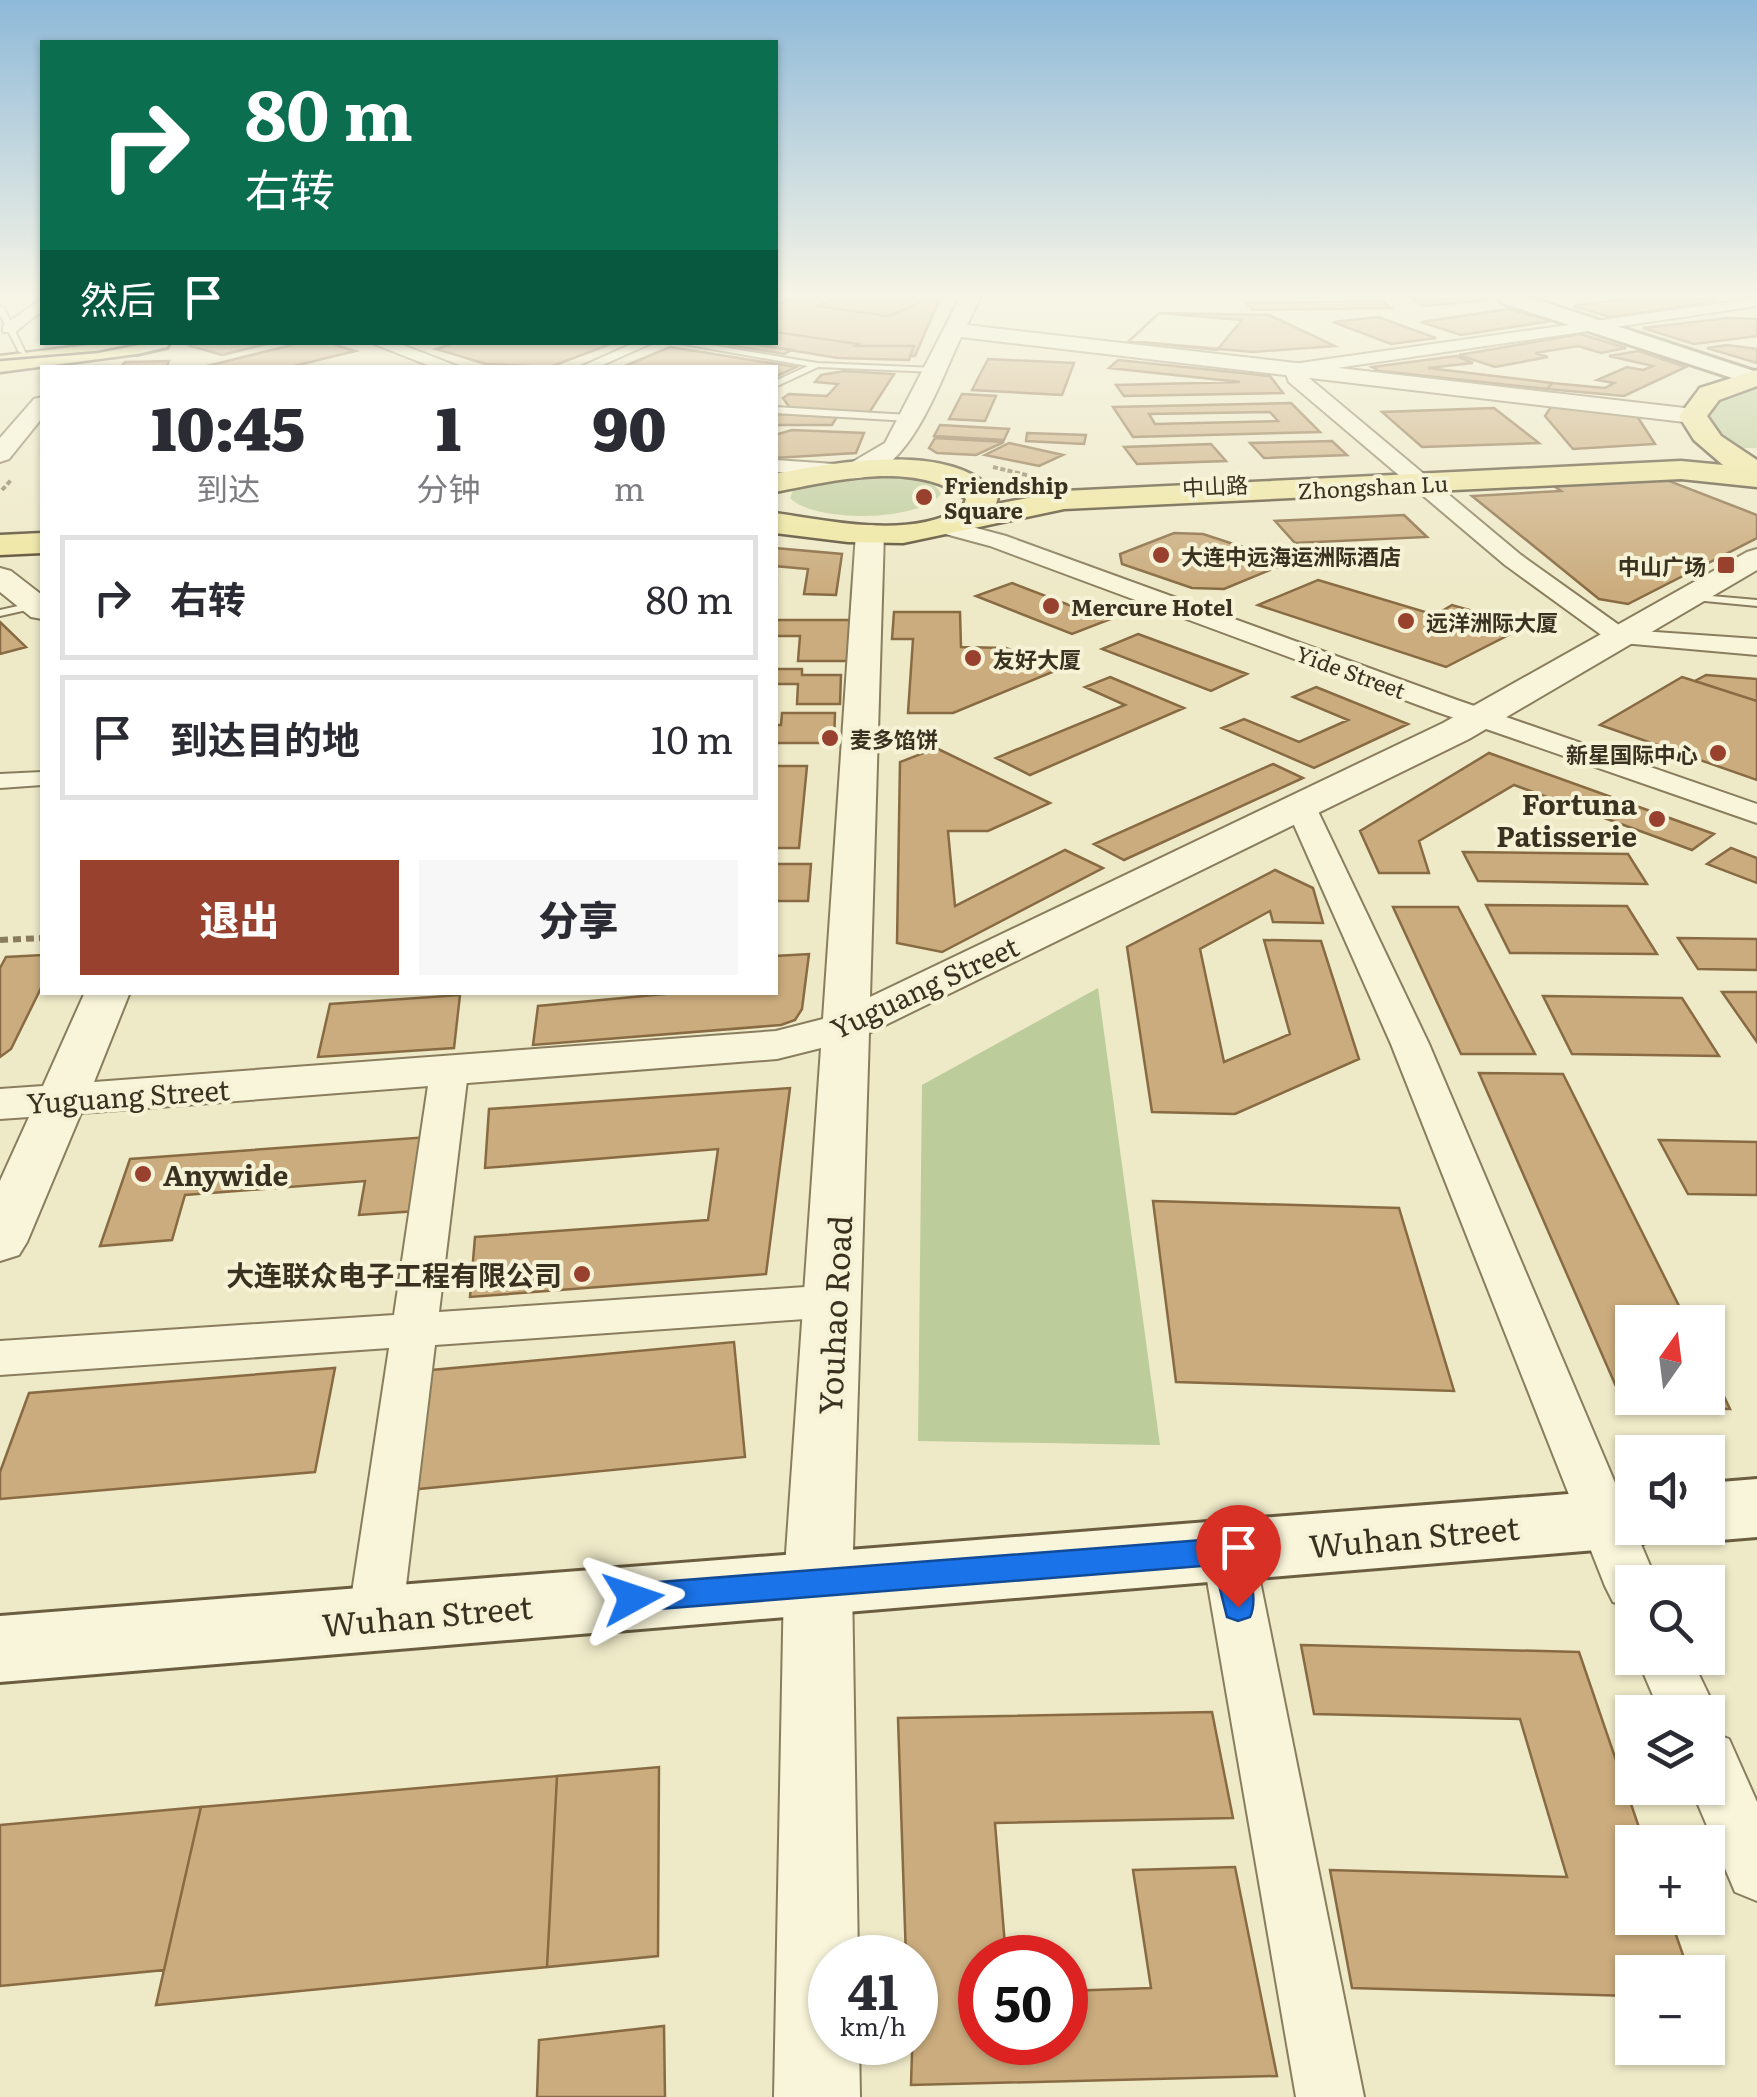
<!DOCTYPE html>
<html lang="zh">
<meta charset="utf-8">
<style>
:root{--surface:#fff;--page:#f7f7f7;--text:#2b2b33;--muted:#7c7c81;--line:#e1e1e2;--accent:#97412e}
body{margin:0;font-family:Literata,"Noto Sans SC",serif;background:var(--page);color:var(--text);height:100vh;display:flex;flex-direction:column;font-size:38px;white-space:nowrap}
*{box-sizing:border-box;margin:0}
p{font-size:32px;color:var(--muted)}
.icon{flex:none;width:55px;height:55px;fill:none;stroke:currentColor;stroke-width:2;stroke-linecap:round;stroke-linejoin:round}
.map{position:relative;flex:1;overflow:hidden}
.side{position:absolute;left:40px;top:365px;width:738px;height:630px;display:flex;flex-direction:column;background:var(--surface);border-radius:0px;box-shadow:0 2px 8px #0004}
.side>*{flex:none}
.guide{position:absolute;left:40px;top:40px;width:738px;height:305px;border-radius:0px;box-shadow:0 2px 8px #0004;background:#0b6e4f;color:#fff;overflow:hidden}
.needle{width:65px;rotate:14deg}
.tools{position:absolute;left:1615px;top:1305px;display:grid;gap:20px}
.tools a{display:grid;place-items:center;width:110px;height:110px;border-radius:0px;background:var(--surface);box-shadow:0 2px 8px #0004;font-size:50px}
.speed{position:absolute;left:808px;top:1935px;display:flex;gap:20px;font-size:50px;font-weight:700;text-align:center}
.speed>*{display:grid;place-content:center;width:130px;height:130px;border-radius:50%;background:var(--surface);box-shadow:0 2px 8px #0004;line-height:1}
.speed small{font-size:25px;font-weight:400}
.speed .limit{border:15px solid #d22;background:#fff;color:#111}
.pin{position:absolute;display:grid;place-items:center;width:85px;height:85px;color:#fff;margin:-102px -42px;border-radius:50% 50% 50% 0;rotate:-45deg;box-shadow:0 0 10px #0007}
.pin .icon{rotate:45deg}
.me{position:absolute;width:110px;margin:-55px;rotate:85deg;stroke-linejoin:round;filter:drop-shadow(0 0 8px #0008)}
.turn{display:flex;align-items:center;gap:35px;height:210px;padding:0 40px;font-size:45px}
.turn .icon{width:130px;height:130px;stroke-width:2.5}
.turn b{display:block;font-size:70px;line-height:85px}
.then{display:flex;align-items:center;height:95px;padding:0 40px;background:#0003;gap:20px;font-size:38px}
.eta{display:flex;justify-content:space-evenly;align-items:center;height:170px;text-align:center}
.eta b{font-size:60px;font-weight:800;line-height:70px}
.button{display:flex;gap:20px;margin-top:auto;padding:20px 40px}
.button a{flex:1;height:115px;border-radius:0px;background:var(--accent);color:#fff;font-size:40px;font-weight:800;line-height:115px;text-align:center}
.button a+a{background:var(--page);color:var(--text)}
ul{padding:0;list-style:none}
li{display:flex;align-items:center;gap:30px;height:125px;margin:0 20px 15px;padding:0 20px;border:5px solid var(--line);border-radius:0px}
li div{flex:1}
li b{display:block;font-size:38px}
li em{font-style:normal}
.map>svg:first-child{display:block}
.green{fill:#bdcc9b}
.building{fill:#cbac7e;stroke:#886b43;stroke-width:2.5;fill-rule:evenodd}
.lines{fill:none;stroke-linecap:round;stroke-linejoin:round}
.service-casing{stroke:#897d5d;stroke-width:4}
.pedestrian-casing{stroke:#897d5d;stroke-width:4}
.minor-casing{stroke:#897d5d;stroke-width:4}
.tertiary-casing{stroke:#897d5d;stroke-width:4}
.secondary-casing{stroke:#6b5e40;stroke-width:6}
.primary-casing{stroke:#574a31;stroke-width:5}
.path-far1{stroke:#897d5d;stroke-width:4;stroke-dasharray:5 2.5;stroke-linecap:butt}
.path{stroke:#897d5d;stroke-width:6;stroke-dasharray:8 5;stroke-linecap:butt}
.service{fill:#f8f5da;fill-rule:evenodd}
.pedestrian{fill:#f8f5da;fill-rule:evenodd}
.minor{fill:#f8f5da;fill-rule:evenodd}
.tertiary{fill:#f8f5da;fill-rule:evenodd}
.secondary{fill:#f8f5da;fill-rule:evenodd}
.primary{fill:#efe6a0;fill-rule:evenodd}
.tram{stroke:#3a3120;stroke-width:2.5}
.route{fill:#1a73e8;stroke:#114b97;stroke-width:2.5}
.poi-dot{fill:#97412e;stroke:#f5f2d6;stroke-width:4}
.labels{text-anchor:middle;dominant-baseline:central;stroke-width:8;stroke-linejoin:round;paint-order:stroke}
.far-poi-label{font-size:22px;font-weight:bold;fill:#3a3120;stroke:#f5f2d6;text-anchor:start}
.far-street-label{font-size:22px;fill:#3a3120;stroke:#f5f2d6}
.poi-label{font-size:28px;font-weight:bold;fill:#3a3120;stroke:#f5f2d6;text-anchor:end}
.street-label{font-size:28px;fill:#3a3120;stroke:#f5f2d6}
.near-street-label{font-size:32px;fill:#3a3120;stroke:#f5f2d6}
</style>
<div class="map">
<svg width="1757" height="2097" viewBox="0 0 1757 2097">
<rect width="100%" height="100%" fill="#eee9c7"/>
<path class="green" d="M1757,387V448H1731L1710,425L1711,411L1723,399Z
M879,473C900,476 930,472 941,494C920,522 814,523 790,498L795,486Z
M1098,988L1160,1445L918,1441L922,1085Z"/>
<path class="building" d="M792,298H837L817,306L889,316L930,298H940L915,356H910L914,346H855L858,344L775,332V305Z
M837,298H930L889,316L817,306Z
M1412,298H1484L1489,300L1423,306Z
M1632,298H1699L1715,302L1610,317L1573,306Z
M1382,301L1391,308L1253,310L1246,303Z
M1509,309L1551,321L1461,335L1421,322Z
M1159,313L1269,315L1335,346L1253,352L1129,341Z
M1159,313L1242,320L1217,350L1129,341Z
M1378,317L1436,338L1391,344L1333,322Z
M1728,318L1757,319V336L1694,344L1643,328Z
M775,332L858,344L855,346H914L909,360L838,358L741,342H775Z
M1580,334L1626,348L1601,353L1578,346L1535,353L1548,357L1495,367L1459,355Z
M205,342H275L222,355L191,346Z
M304,342H326L355,351L286,368L207,366Z
M458,342H616L550,367L486,364L436,349Z
M712,342H741L792,350L784,354Z
M1727,345L1757,349V363L1707,348Z
M670,347L796,367L775,377V368H620Z
M1638,351L1686,367L1624,396L1547,389L1552,383L1605,388L1614,383L1597,380L1627,367L1643,370L1653,366L1609,356Z
M1456,356L1473,363L1428,368L1552,383L1547,389L1379,371L1372,367Z
M988,359L1074,363L1062,395L972,390Z
M1118,360L1270,376L1283,393L1124,396L1116,385L1240,382L1109,368Z
M169,361L166,368H120L125,362Z
M845,371L894,374L869,413L790,408L783,398L789,394L827,396L838,384L815,382L821,375Z
M962,394L996,396L985,421L949,419Z
M1291,403L1320,432L1133,437L1113,407ZM1270,412L1278,421L1155,424L1149,414Z
M1551,407L1637,416L1655,444L1573,449L1545,416Z
M1494,408L1539,443L1422,447L1382,412Z
M775,415L779,414L837,417L832,425H775Z
M940,425L1009,429L1004,440L934,436Z
M792,430L864,433L856,453L775,458V435Z
M1027,433L1086,435L1084,444L1026,441Z
M935,438L1004,442L976,455L937,453L929,448Z
M1332,441L1347,455L1264,458L1250,443Z
M1009,443L1063,455L1039,466L985,455Z
M1211,444L1226,461L1137,464L1124,447Z
M1632,479L1641,482L1664,479L1757,515V538L1628,604L1599,599L1472,496L1561,491L1551,484Z
M1404,515L1427,537L1295,543L1275,521Z
M1174,533L1203,534L1273,557L1277,567L1224,589L1192,588L1122,564L1120,554Z
M775,548L842,554L836,595L804,594L808,569L775,566Z
M1318,580L1435,615L1452,605L1526,626L1446,667L1258,605Z
M1012,583L1108,620L1072,634L976,596Z
M894,612H960L961,647L1006,648L1062,668L953,713H908L913,639H892Z
M775,620H852L851,661H798L800,636H775Z
M0,622L26,647L0,654Z
M1138,634L1247,674L1211,691L1102,649Z
M775,669H802V675H841L840,704H797L798,684H775Z
M1706,675L1757,679V701L1695,681Z
M1110,677L1184,708L1030,775L996,758L1125,705L1085,687Z
M1682,677L1757,701V780L1600,725Z
M1316,687L1408,724L1314,768L1222,728L1244,719L1299,742L1348,720L1293,697Z
M782,713H835L834,743H775V725H781Z
M936,748L1050,803L988,831H948L955,906L1065,850L1103,868L942,952L897,943L900,762Z
M1489,753L1714,834L1692,850L1514,785L1419,841L1429,873H1379L1360,831Z
M1273,764L1303,778L1124,860L1094,844Z
M775,766H807L799,848H775Z
M1731,848L1757,858V883L1707,864Z
M1463,852L1628,854L1647,884L1478,881Z
M775,864H811L808,901H775Z
M1275,870L1313,888L1323,923L1273,922L1270,911L1200,949L1224,1062L1290,1034L1264,940L1321,941L1359,1059L1235,1114L1152,1112L1127,947Z
M1486,905L1627,906L1657,954L1510,953Z
M1393,907H1458L1535,1054H1461Z
M1678,938L1757,939V970L1698,969Z
M809,954L802,1009L795,1020L781,1025L533,1045L538,1006L686,992H775V956Z
M42,955V986L11,1049L0,1057V968L6,957Z
M1722,992H1757V1042Z
M460,995L454,1048L318,1057L330,1004Z
M1543,996L1682,998L1719,1056L1572,1054Z
M1479,1073L1563,1074L1687,1322H1632V1398H1708V1363L1730,1409L1625,1407Z
M790,1088L766,1274L470,1297L475,1237L708,1220L718,1149L485,1168L489,1109Z
M428,1137L417,1211L359,1215L365,1181L185,1195L172,1240L100,1246L130,1159Z
M1659,1140L1757,1142V1195L1688,1194Z
M1153,1201L1399,1208L1454,1391L1176,1382Z
M734,1342L745,1457L408,1490L421,1371Z
M335,1368L315,1472L0,1499V1472L29,1393Z
M1301,1645L1579,1652L1644,1842H1632V1918H1670L1689,1972H1632V1996L1352,1988L1330,1870L1567,1877L1520,1719L1314,1714Z
M1212,1712L1233,1818L995,1823L1006,1958H980V2042H1065V1991L1151,1988L1133,1870L1235,1867L1277,2076L911,2085L915,1958H906L898,1718Z
M659,1767L658,1956L547,1967L557,1776Z
M557,1776L547,1967L156,2005L201,1807Z
M201,1807L164,1970L0,1986V1825Z
M664,2026L665,2097H537L539,2040Z"/>
<g class="lines">
<g class="service-casing">
<path id="service" d="M0,306L4,308L26,354L19,352L0,315Z
M693,342L817,363L936,368L940,370L936,372L818,367L775,387V381L808,366L678,343Z
M775,407L909,415L913,418L909,421L775,413Z
M1688,594L1757,600V606L1684,599L1682,597Z
M36,602L40,603V607L0,616V610Z"/>
</g>
<g class="pedestrian-casing">
<path id="pedestrian" d="M636,342H654L596,368H578Z
M42,772V785L0,788V774Z"/>
</g>
<g class="minor-casing">
<path id="minor" d="M1757,298V306L1303,373L1521,555L1626,630L1757,639V655L1611,642L1505,565L1289,382L1284,369L1293,364Z
M42,299V311L15,332H3V326Z
M369,342H395L462,368H435Z
M775,460L850,465L860,471L850,477L775,472Z
M946,520L1006,536L1457,700L1757,804V823L1437,712L990,546L938,532L935,527Z
M1301,798L1312,801L1316,807L1429,1044L1657,1582H1632V1608L1613,1602L1605,1586L1391,1044L1286,807L1290,801Z
M449,1061L463,1064L468,1072L439,1312L834,1285L850,1290L856,1301L850,1312L834,1317L435,1345L402,1619L394,1635L375,1642L356,1635L348,1619L389,1348L0,1375V1341L394,1315L430,1072L435,1064Z
M1228,1530L1246,1536L1254,1551L1364,2097H1296L1202,1551L1210,1536Z
M1637,1658H1691L1717,1712L1708,1730V1712H1660Z
M1708,1731L1729,1739L1757,1802V1901L1735,1892L1691,1788H1708Z"/>
</g>
<g class="tertiary-casing">
<path id="tertiary" d="M960,298H980L967,325L1693,409L1705,416L1693,423L961,337C940,380 905,492 841,477L837,471L885,443Z
M42,397V418L9,459L0,462V438L34,399Z
M870,525L880,527L884,533L870,997L1443,723L1747,552L1757,549V570L1469,739L869,1033L852,1582L858,1958H830V2042H859L860,2097H774L784,1582L821,1048L777,1059L81,1113L27,1242L19,1255L0,1261V1181L29,1117L0,1119V1089L43,1086L85,992H130L94,1082L776,1031L823,1019L856,533L860,527Z
M0,568L11,571L42,595V619L31,617L0,592Z"/>
</g>
<g class="secondary-casing">
<path id="secondary" d="M1499,298H1531L1757,372V386L1502,303Z
M128,342H170L167,347L137,354L129,352L125,347Z
M1757,1479V1537L1708,1541L1683,1532L1680,1528H1708V1483Z
M1632,1489V1528H1663L1657,1538L1632,1547L0,1682V1616Z"/>
</g>
<g class="primary-casing">
<path id="primary" d="M113,342H146L149,347L137,354L0,372V356Z
M1757,370V386L1719,400L1707,416L1721,436L1757,460V487L1681,479L1064,509L903,543L848,542L775,533V513C832,521 912,540 963,507L966,499C916,459 832,481 775,492V474C833,463 958,439 998,497L996,504L1064,491L1681,461L1723,465L1694,440L1679,416L1700,388Z
M42,533V553L0,555V535Z"/>
</g>
<path class="path-far1" d="M993,467L1035,477
M2,490L12,479"/>
<path class="path" d="M0,940L42,938"/>
<use href="#service" class="service"/>
<use href="#pedestrian" class="pedestrian"/>
<use href="#minor" class="minor"/>
<use href="#tertiary" class="tertiary"/>
<use href="#secondary" class="secondary"/>
<use href="#primary" class="primary"/>
<path class="tram" d="M0,360L97,352L148,342"/>
</g>
<linearGradient id="sky" x2="0" y2="1"><stop stop-color="#8eb9d8"/><stop offset="0.5" stop-color="#f7f5e6"/><stop offset="1" stop-color="#f7f5e6" stop-opacity="0"/></linearGradient>
<rect width="1757" height="591" fill="url(#sky)"/>
<path class="route" d="M1228,1538L1239,1542C1248,1560 1259,1599 1250,1617L1238,1621L1227,1617L1214,1565L633,1611L622,1607L617,1598L622,1588L633,1584Z"/>
<g class="poi-dot">
<circle cx="924" cy="497" r="10"/>
<circle cx="1161" cy="555" r="10"/>
<rect x="1716" y="555" width="20" height="20" rx="5"/>
<circle cx="1051" cy="606" r="10"/>
<circle cx="1406" cy="621" r="10"/>
<circle cx="973" cy="658" r="10"/>
<circle cx="830" cy="738" r="10"/>
<circle cx="1718" cy="753" r="10"/>
<circle cx="1657" cy="819" r="10"/>
<circle cx="143" cy="1174" r="10"/>
<circle cx="582" cy="1274" r="10"/>
</g>
<g class="labels">
<g class="far-poi-label">
<text x="944" y="484">Friendship<tspan x="944" dy="25">Square</tspan></text>
<text x="1181" y="555">大连中远海运洲际酒店</text>
<text x="1706" y="565" text-anchor="end">中山广场</text>
<text x="1071" y="606">Mercure Hotel</text>
<text x="1426" y="621">远洋洲际大厦</text>
<text x="993" y="658">友好大厦</text>
<text x="850" y="738">麦多馅饼</text>
<text x="1698" y="753" text-anchor="end">新星国际中心</text>
</g>
<g class="far-street-label">
<text transform="translate(1215 485) rotate(-3)">中山路</text>
<text transform="translate(1373 486) rotate(-3)">Zhongshan Lu</text>
<text transform="translate(1351 671) rotate(20)">Yide Street</text>
</g>
<g class="poi-label">
<text x="1637" y="803">Fortuna<tspan x="1637" dy="32">Patisserie</tspan></text>
<text x="163" y="1174" text-anchor="start">Anywide</text>
<text x="562" y="1274">大连联众电子工程有限公司</text>
</g>
<g class="street-label">
<text transform="translate(924 986) rotate(-25)">Yuguang Street</text>
<text transform="translate(128 1095) rotate(-4)">Yuguang Street</text>
</g>
<g class="near-street-label">
<text transform="translate(833 1315) rotate(-87)">Youhao Road</text>
<text transform="translate(1414 1535) rotate(-5)">Wuhan Street</text>
<text transform="translate(427 1614) rotate(-5)">Wuhan Street</text>
</g>
</g>
</svg>
<div class="tools">
<a><svg class="needle" viewBox="-14 -14 28 28"><path d="M0-13l5 13h-10z" fill="#e53935"/><path d="M0 13l5-13h-10z" fill="#7c7c81"/></svg></a>
<a><svg class="icon" aria-label="sound" viewBox="0 0 24 24"><path d="M4 9h4l5-4v14l-5-4H4zM17 9q2 3 0 6"/></svg></a>
<a><svg class="icon" aria-label="search" viewBox="0 0 24 24"><circle cx="10" cy="10" r="6"/><path d="M15 15l6 6"/></svg></a>
<a><svg class="icon" aria-label="layers" viewBox="0 0 24 24"><path d="M12 4l9 5-9 5-9-5zM3 14l9 5 9-5"/></svg></a>
<a>+</a>
<a>−</a>
</div>
<div class="speed"><div>41<small>km/h</small></div><div class="limit">50</div></div>
<div class="pin" style="left:1238px;top:1607px;background:#d93025"><svg class="icon" aria-label="arrive" viewBox="0 0 24 24"><path d="M6 21V4h12l-3 4 3 4H6"/></svg></div>
<svg class="me" style="left:633px;top:1598px" viewBox="-20 -20 40 40"><path d="M0-17L14 15 0 8-14 15z" fill="#1a73e8" stroke="#fff" stroke-width="4"/></svg>
<div class="guide">
<div class="turn"><svg class="icon" aria-label="right" viewBox="0 0 24 24"><path d="M7 20v-9h11M14 6l5 5-5 5"/></svg><div><b>80 m</b>右转</div></div>
<div class="then">然后<svg class="icon" aria-label="arrive" viewBox="0 0 24 24"><path d="M6 21V4h12l-3 4 3 4H6"/></svg></div>
</div>
<section class="side">
<div class="eta">
<div><b>10:45</b><p>到达</p></div>
<div><b>1</b><p>分钟</p></div>
<div><b>90</b><p>m</p></div>
</div>
<ul>
<li><svg class="icon" aria-label="right" viewBox="0 0 24 24"><path d="M7 20v-9h11M14 6l5 5-5 5"/></svg><div><b>右转</b></div><em>80 m</em></li>
<li><svg class="icon" aria-label="arrive" viewBox="0 0 24 24"><path d="M6 21V4h12l-3 4 3 4H6"/></svg><div><b>到达目的地</b></div><em>10 m</em></li>
</ul>
<div class="button"><a>退出</a><a>分享</a></div>
</section>
</div>
